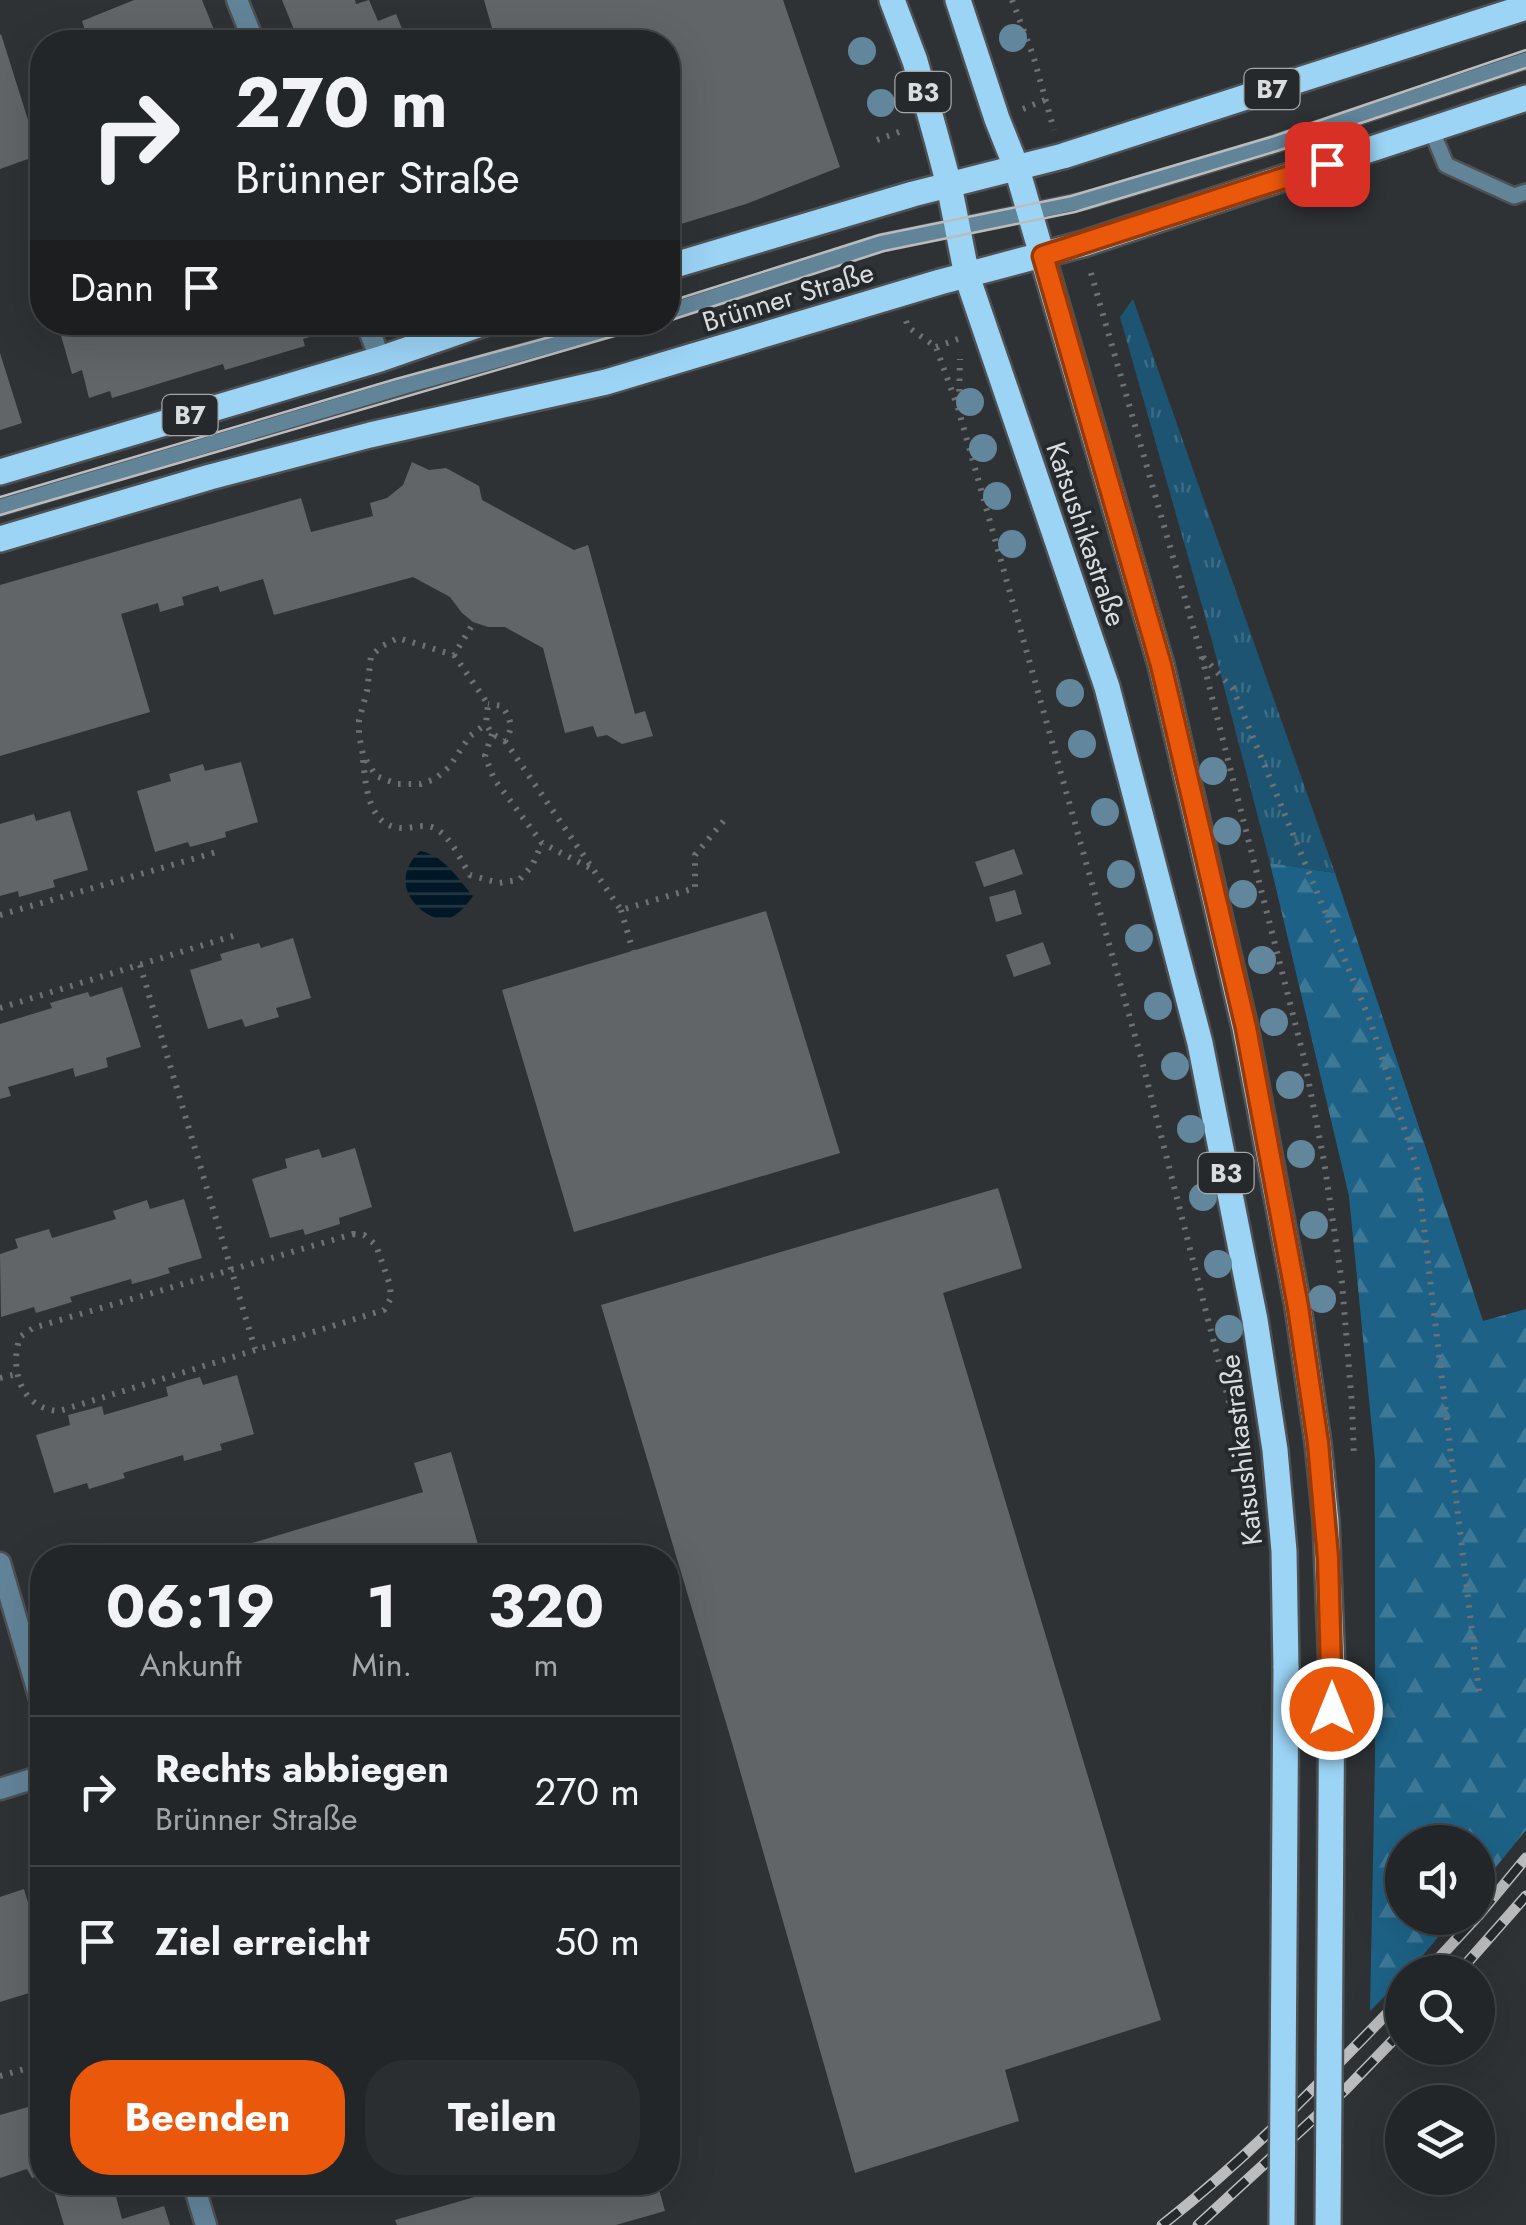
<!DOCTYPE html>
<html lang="de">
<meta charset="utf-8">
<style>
:root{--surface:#232628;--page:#2b2e30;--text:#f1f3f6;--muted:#a3a5a8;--line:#404345;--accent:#ea580c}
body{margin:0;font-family:Jost,sans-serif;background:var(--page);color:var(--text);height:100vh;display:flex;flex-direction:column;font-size:38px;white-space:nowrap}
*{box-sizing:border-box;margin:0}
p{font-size:32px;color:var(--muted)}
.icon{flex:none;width:55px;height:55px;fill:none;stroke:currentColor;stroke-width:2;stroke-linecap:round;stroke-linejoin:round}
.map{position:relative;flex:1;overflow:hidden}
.drawer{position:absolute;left:30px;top:1545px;width:650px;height:650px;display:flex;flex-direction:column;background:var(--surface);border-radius:40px;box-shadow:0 10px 40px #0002,0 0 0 2px var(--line)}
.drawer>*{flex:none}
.guide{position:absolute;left:30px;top:30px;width:650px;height:305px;border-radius:40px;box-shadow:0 10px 40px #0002,0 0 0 2px var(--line);background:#232628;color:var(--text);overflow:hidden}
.tools{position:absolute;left:1385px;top:1825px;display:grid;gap:20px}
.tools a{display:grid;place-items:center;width:110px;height:110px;border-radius:50%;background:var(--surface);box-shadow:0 10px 40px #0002,0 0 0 2px var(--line);font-size:50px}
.pin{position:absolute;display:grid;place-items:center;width:85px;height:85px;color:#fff;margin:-42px;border-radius:20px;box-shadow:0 5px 15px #0006}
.me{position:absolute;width:110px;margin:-55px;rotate:0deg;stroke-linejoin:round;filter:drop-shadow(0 0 8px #0008)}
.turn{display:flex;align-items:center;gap:35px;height:210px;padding:0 40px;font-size:45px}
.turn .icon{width:130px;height:130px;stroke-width:2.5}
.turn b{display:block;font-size:70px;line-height:85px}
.then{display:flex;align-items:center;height:95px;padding:0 40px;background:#0003;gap:20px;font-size:38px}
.eta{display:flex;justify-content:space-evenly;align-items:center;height:170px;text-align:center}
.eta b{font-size:60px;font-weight:700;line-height:70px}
.action{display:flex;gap:20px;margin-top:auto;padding:20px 40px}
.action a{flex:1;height:115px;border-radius:40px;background:var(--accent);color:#fff;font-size:40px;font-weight:700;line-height:115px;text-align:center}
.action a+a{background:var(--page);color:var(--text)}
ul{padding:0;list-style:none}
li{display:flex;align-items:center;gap:30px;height:150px;padding:0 40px;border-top:2px solid var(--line)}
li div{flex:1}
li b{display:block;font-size:38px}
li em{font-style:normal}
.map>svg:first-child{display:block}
.grass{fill:url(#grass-tufts)}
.forest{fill:url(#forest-firs)}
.water{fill:url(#water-rules)}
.building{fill:#616567}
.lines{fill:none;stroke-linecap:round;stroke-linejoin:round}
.lane-casing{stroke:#4e5153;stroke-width:20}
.street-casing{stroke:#4e5153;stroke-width:25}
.primary-casing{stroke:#4e5153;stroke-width:30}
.path{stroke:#6e7173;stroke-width:6;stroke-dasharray:2.5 8;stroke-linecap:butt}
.lane{stroke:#628499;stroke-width:15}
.street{stroke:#628499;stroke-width:20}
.primary{stroke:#9cd4f6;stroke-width:25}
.tram{stroke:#babcbe;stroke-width:2.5}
.rail-casing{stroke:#babcbe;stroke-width:11}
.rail{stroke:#25292b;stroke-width:8;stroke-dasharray:22;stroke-linecap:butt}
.primary-bridge-casing{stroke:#4e5153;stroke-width:30;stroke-linecap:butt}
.primary-bridge{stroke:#9cd4f6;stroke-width:25}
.tree{fill:#62869c}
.route-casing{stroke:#983908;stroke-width:25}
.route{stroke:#ea580c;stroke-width:18}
.labels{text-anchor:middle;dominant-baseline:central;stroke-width:8;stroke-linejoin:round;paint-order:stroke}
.shield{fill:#25292b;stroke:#a4a6a8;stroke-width:2.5}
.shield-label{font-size:25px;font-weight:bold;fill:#dadcde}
.street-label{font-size:28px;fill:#dadcde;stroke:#25292b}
</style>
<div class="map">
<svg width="1526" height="2225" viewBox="0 0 1526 2225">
<defs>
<pattern id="grass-tufts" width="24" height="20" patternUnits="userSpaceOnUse" patternTransform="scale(2.5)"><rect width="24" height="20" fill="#1d5471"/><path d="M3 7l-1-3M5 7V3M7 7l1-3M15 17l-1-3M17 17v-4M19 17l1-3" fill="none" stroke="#3d6c85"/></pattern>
<pattern id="forest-firs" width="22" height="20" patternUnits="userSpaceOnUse" patternTransform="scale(2.5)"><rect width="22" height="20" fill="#1d6286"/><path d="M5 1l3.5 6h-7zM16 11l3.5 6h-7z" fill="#3d7897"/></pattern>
<pattern id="water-rules" width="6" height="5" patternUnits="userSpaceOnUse" patternTransform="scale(2.5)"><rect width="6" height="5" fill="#001826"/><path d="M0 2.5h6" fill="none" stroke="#253945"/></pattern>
</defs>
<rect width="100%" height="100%" fill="#2f3235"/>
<path class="grass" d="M1133,299L1335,873L1270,863L1212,641L1120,317Z"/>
<path class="forest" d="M1270,863L1335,873L1483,1321L1526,1309V1830L1478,1889V1842H1402V1918H1454L1409,1972H1402V1979L1370,2011L1375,1761V1460L1349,1196Z"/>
<path class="water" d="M420,851C444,855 458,879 473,896C457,919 443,928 419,908C400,890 402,868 420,851Z"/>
<path class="building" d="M134,0H202L219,42H89L82,21Z
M282,0H355L356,4L369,0L378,21L396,14L403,31L379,42H299Z
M484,0H783L840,167L746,204L668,228V142L680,138L668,100V42H496Z
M1,34L39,155L0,169V35Z
M42,244V284L31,248Z
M53,322H89L92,331L108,326V322H323L327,332L303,339L305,346L225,370L223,364L112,398L110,391L89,398L82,370L72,374L60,332L56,333Z
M0,353L22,423L0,430Z
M412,462L429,470L446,468L479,486L482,500L574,550L588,545L635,714L645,711L653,736L622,744L607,735L597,737L593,726L565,733L543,648L505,627H488L473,622L462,613L450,597L413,577L274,615L263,579L220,592L218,586L182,597L184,605L160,612L158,603L121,614L150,712L0,756V585L301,498L311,532L373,516L370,503L387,498L403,485Z
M241,762L258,822L225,832L226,837L212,841L190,847L188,842L155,852L137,791L171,781L169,774L203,764L205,771Z
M70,811L88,870L53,880L55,887L19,897L18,891L0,896V824L34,814L36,821Z
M1014,849L1023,874L984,887L975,862Z
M1015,890L1022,914L996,922L989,897Z
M766,911L840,1153L574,1232L502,990Z
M293,938L311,998L276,1008L279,1017L245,1027L242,1019L208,1029L190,970L222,960L220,954L259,943L261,948Z
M1043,942L1051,964L1014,977L1006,955Z
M122,987L141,1047L106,1058L108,1067L75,1077L73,1068L8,1087L11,1096L0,1099V1024L52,1008L50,1003L88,992L90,997Z
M355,1148L372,1207L339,1218L340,1224L305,1235L303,1229L270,1238L252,1179L287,1168L285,1159L319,1149L322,1158Z
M998,1188L1022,1268L943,1293L1161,2020L1005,2070L1019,2121L855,2173L730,1736L601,1305Z
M184,1199L202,1258L168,1268L170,1273L154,1278L132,1284L131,1279L70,1297L72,1302L36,1313L34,1307L1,1317L0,1254L18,1248L15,1239L49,1229L52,1238L116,1219L113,1211L147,1200L150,1209Z
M237,1375L254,1434L220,1444L222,1450L184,1461L183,1455L123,1473L125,1478L89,1489L87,1483L54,1493L36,1435L70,1425L68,1415L102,1406L104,1415L168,1396L166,1387L188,1380L200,1377L203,1385Z
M451,1452L482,1558H439L437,1551L417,1558H202L423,1492L414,1463Z
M24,1889L42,1950V1989L0,2002V1897Z
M42,2103V2175L32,2178L27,2169L0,2178V2115Z
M51,2182H112L122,2219L164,2206L170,2225H64Z
M526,2182H657L665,2211L616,2225H397L395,2220Z"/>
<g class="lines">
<g class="lane-casing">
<path id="lane" d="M1431,129L1446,165L1514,196L1526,192
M668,312L881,243L1088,200L1266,147L1526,60
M0,507L411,384L633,322"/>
</g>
<g class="street-casing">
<path id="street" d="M237,0L254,42
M366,322L380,359
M0,1563L42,1706
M0,1789L42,1776
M193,2182L206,2225"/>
</g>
<g class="primary-casing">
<path id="primary" d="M892,0L915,61L937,140L949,185L967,276L1107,687L1200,1043L1255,1320L1275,1450L1284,1551L1286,1668
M958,0L997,119L1017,169L1161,665L1245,1028L1298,1307L1318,1443L1326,1521L1332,1669
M668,267L913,194L1063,156L1526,7
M0,472L380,359L487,322
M0,539L210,477L370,435L606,382L940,282L1083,244L1526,98"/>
</g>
<path class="path" d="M1012,0L1033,55L1054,130
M1023,109L1045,100
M877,140L904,130
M1091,273L1201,654L1304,1058L1324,1161L1342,1283L1352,1405L1354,1458
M906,321L908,327L936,347L958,408L1142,1061L1238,1437
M936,347L958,339
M959,402L960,359
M471,627L454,655L398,638L382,646L371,656L367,691L359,720V735L363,755L376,776L397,784H421L435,779L449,767L470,736L486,724
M454,655L488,704L486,724L492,734L505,741C514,727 511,720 502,706L488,704
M1203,657L1233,689L1371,1023L1417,1169L1479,1691
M492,734L485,756L494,779L542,843L594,870
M505,741L621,910L695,888V855L727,817
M363,760C366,786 368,829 404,828C415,828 426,823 436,829C451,837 461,861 470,875L499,883L519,880L532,866L542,843
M621,910L633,951
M0,915L220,851
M140,965L255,1349
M0,1008L239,934
M353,1234L364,1235L376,1245L390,1285L391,1298L384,1310L59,1411C21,1409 9,1369 20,1337L33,1328Z
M0,1378L17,1374
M0,2076L42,2064"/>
<use href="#lane" class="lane"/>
<use href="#street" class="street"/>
<use href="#primary" class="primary"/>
<path class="tram" d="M668,302L879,235L1071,196L1274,136L1526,50
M668,321L884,251L1075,212L1277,151L1526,68
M0,497L396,379L605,322
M0,515L662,322"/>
<g class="rail-casing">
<path id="rail" d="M1478,1916L1526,1858
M1426,1972L1476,1918
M1459,1972L1526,1896
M1162,2225C1249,2157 1326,2077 1402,1998
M1198,2225L1346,2089L1402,2031"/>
</g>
<use href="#rail" class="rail"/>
<g class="primary-bridge-casing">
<path id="primary-bridge" d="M1282,2225L1286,1668
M1328,2225L1332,1669"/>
</g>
<use href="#primary-bridge" class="primary-bridge"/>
</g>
<g class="tree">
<circle cx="1013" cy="38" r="14"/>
<circle cx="862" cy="51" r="14"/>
<circle cx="881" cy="103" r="14"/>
<circle cx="970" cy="402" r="14"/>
<circle cx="983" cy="448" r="14"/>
<circle cx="997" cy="496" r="14"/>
<circle cx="1012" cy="544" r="14"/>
<circle cx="1070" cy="693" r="14"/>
<circle cx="1082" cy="744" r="14"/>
<circle cx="1213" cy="771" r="14"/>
<circle cx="1105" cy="812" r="14"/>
<circle cx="1227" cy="831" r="14"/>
<circle cx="1121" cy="874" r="14"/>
<circle cx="1243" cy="894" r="14"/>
<circle cx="1139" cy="938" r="14"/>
<circle cx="1262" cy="960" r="14"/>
<circle cx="1158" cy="1006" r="14"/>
<circle cx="1274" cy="1022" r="14"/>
<circle cx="1175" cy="1066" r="14"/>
<circle cx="1290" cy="1085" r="14"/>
<circle cx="1191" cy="1129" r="14"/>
<circle cx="1301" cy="1154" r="14"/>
<circle cx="1203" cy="1197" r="14"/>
<circle cx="1314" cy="1225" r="14"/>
<circle cx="1218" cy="1264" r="14"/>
<circle cx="1322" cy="1299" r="14"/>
<circle cx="1229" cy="1329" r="14"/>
</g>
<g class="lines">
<g class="route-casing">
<path id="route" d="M1327,164L1043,256L1161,665L1246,1028L1298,1307L1318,1443L1328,1558L1332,1709"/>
</g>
<use href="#route" class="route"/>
</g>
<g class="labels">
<g class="shield">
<rect x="1244.5" y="69" width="55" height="40" rx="8"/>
<rect x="895.5" y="72" width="55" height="40" rx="8"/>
<rect x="162.5" y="395" width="55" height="40" rx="8"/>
<rect x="1198.5" y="1153" width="55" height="40" rx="8"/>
</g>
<g class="shield-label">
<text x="1272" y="89">B7</text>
<text x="923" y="92">B3</text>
<text x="190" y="415">B7</text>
<text x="1226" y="1173">B3</text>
</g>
<g class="street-label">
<text transform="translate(788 297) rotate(-17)">Brünner Straße</text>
<text transform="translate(1086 534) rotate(71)">Katsushikastraße</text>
<text transform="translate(1241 1450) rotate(-97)">Katsushikastraße</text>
</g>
</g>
</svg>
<div class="tools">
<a><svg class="icon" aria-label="sound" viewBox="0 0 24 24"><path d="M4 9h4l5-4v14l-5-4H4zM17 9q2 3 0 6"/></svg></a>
<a><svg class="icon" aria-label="search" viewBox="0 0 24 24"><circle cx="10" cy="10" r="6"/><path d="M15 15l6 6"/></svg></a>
<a><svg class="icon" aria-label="layers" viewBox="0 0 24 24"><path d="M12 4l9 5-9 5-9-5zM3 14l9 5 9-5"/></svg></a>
</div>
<div class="pin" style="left:1327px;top:164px;background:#d93025"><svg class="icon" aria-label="arrive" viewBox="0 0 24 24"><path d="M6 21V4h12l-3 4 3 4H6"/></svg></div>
<svg class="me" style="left:1332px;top:1709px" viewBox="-20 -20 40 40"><circle r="17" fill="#ea580c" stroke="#fff" stroke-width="3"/><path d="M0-11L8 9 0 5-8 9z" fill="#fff"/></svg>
<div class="guide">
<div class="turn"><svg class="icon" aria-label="right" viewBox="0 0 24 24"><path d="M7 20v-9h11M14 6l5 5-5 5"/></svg><div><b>270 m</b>Brünner Straße</div></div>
<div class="then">Dann<svg class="icon" aria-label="arrive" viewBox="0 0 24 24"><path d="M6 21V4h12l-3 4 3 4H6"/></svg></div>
</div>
<section class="drawer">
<div class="eta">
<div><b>06:19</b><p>Ankunft</p></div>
<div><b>1</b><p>Min.</p></div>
<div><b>320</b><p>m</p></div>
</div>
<ul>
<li><svg class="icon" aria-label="right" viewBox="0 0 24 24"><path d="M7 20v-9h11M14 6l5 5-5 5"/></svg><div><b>Rechts abbiegen</b><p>Brünner Straße</p></div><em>270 m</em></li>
<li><svg class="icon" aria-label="arrive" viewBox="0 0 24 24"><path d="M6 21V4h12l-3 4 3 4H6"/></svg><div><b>Ziel erreicht</b></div><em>50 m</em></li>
</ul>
<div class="action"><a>Beenden</a><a>Teilen</a></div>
</section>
</div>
